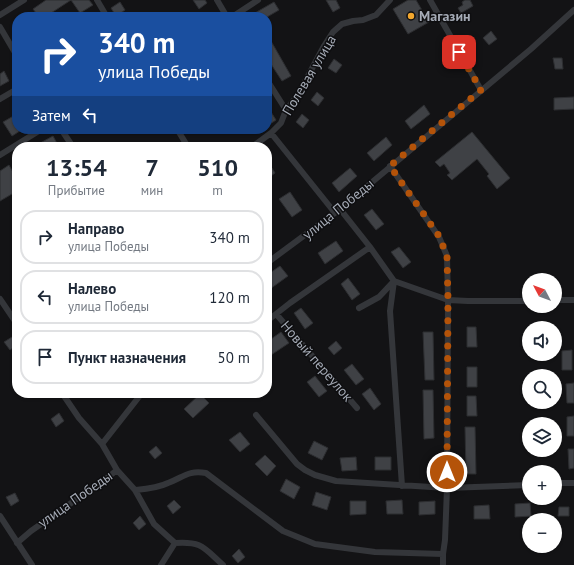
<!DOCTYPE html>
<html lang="ru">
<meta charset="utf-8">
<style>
:root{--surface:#fff;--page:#f2f2f3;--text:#1f2937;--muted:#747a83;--line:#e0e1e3}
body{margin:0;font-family:"PT Sans",sans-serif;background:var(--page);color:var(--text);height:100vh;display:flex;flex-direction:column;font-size:15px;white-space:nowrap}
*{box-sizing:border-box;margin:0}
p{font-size:13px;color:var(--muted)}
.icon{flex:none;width:22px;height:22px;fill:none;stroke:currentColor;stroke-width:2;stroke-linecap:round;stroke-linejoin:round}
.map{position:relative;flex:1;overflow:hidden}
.side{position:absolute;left:12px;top:142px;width:260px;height:256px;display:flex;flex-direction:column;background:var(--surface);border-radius:16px;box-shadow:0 1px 3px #0004}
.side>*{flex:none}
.hud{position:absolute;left:12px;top:12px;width:260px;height:122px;border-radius:16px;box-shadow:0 1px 3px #0004;background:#1a4fa0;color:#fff;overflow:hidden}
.needle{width:26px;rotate:311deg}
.tools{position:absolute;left:522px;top:273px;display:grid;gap:8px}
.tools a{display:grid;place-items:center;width:40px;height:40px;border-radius:50%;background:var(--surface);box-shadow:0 1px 3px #0004;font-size:20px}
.pin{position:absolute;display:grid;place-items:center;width:34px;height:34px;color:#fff;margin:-17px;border-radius:8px;box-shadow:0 2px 6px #0006}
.me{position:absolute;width:44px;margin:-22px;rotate:0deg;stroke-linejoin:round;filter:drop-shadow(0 0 3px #0008)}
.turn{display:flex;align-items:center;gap:14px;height:84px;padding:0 20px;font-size:18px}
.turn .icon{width:52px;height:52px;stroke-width:2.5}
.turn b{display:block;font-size:28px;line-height:34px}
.then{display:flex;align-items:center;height:38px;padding:0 20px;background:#0003;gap:8px;font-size:15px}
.eta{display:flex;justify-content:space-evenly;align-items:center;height:68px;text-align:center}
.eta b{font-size:24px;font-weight:800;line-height:28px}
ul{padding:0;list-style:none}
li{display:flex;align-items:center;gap:12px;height:54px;margin:0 8px 6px;padding:0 12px;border:2px solid var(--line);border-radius:16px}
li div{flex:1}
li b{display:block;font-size:15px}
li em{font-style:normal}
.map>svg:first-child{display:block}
.building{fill:#3f4145;stroke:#2d2e31}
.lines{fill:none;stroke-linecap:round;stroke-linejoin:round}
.minor{stroke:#34363a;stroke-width:6}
.route{stroke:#b45309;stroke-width:7;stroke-dasharray:0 12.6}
.poi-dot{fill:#f3a72e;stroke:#0e0e10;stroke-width:1.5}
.labels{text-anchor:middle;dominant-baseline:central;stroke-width:3;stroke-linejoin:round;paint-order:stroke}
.poi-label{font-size:14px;font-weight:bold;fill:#a5abb6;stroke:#0e0e10;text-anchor:start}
.street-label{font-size:14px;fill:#a5abb6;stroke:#0e0e10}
</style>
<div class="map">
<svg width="574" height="565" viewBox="0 0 574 565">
<rect width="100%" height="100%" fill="#131315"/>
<path class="building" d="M46,0H89L93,5L80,13L71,0L45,17H39L33,9Z
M193,0H205L207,3L199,9Z
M326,0H336L340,8L333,12Z
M408,0H416L429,22L408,34L393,9Z
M465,0H470L473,6L461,13L458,8L463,5L462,2Z
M120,2L125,10L116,16L111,8Z
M274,2L279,10L267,17H248Z
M491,31L497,39L489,45L483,38Z
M267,34L291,76L282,81L267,58Z
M553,58H562L563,69H555Z
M334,59L342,65L336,73L328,68Z
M4,71L9,81L0,86V74Z
M317,92L324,98L318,106L311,100Z
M574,97V109L554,110V98Z
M424,105L430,114L411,129L405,121Z
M271,112L276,120L267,126V114Z
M17,114V129H23L12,136L3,122Z
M302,114L309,120L303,128L296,122Z
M472,132L510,178L497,189L487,176L489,174L477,159L452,180L447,175L450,173L444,164L440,167L435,162Z
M53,136L59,147H33Z
M386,137L392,145L374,161L367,153Z
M9,165L14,174L17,173V191L0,201V171Z
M270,165L275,173L267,179V167Z
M350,168L357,176L339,192L332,183Z
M290,192L302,210L292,217L279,199Z
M372,209L384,224L376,230L364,215Z
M336,241L343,251L325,264L318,253Z
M399,247L411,262L403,268L391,252Z
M280,266L288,276L270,289L267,284V275Z
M348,278L360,294L352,300L341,284Z
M301,308L313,323L305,329L294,313Z
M467,327H476L477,347H467Z
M281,332L289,343L271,355L267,350V342Z
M423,332H433L434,380H425Z
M12,337L17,345L10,350L4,342Z
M336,341L342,348L334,355L328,348Z
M572,350V370H562V351Z
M352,364L364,379L356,385L344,370Z
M467,367H477V387H467Z
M315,376L327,391L319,397L307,382Z
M574,383V403H567L566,384Z
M370,388L381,404L374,410L362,394Z
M423,390H433L434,438L424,439Z
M200,394L209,403L193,418L184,409Z
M467,396H476L477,416H467Z
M59,413L64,421L56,427L51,419Z
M574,416V436H567V417Z
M465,427H475L476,474H466Z
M240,432L250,444L240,452L229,440Z
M314,441L328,448L322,460L308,453Z
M156,446L162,453L155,459L149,452Z
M568,449H574V468L569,469Z
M265,455L276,466L267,476L255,464Z
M356,457L357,470L342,471L340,458Z
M375,457H391V470H375Z
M286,479L300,487L294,499L280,491Z
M316,492L331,497L327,510L312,505Z
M15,493L19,501L11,506L6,497Z
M174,500L181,507L173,514L167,506Z
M402,500L403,514H387L386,501Z
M350,501H366V514L350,515Z
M435,501V514L419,515V502Z
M530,503L531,516L515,517V504Z
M489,505L490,519H474V506Z
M559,507H569V516H558Z
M140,516L146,524L139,530L133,523Z
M239,549L245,557L238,563L232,556Z"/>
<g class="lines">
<path class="minor" d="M97,0L107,17
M217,0L227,17
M430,0L481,90
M0,15L24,0
M232,17L258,0
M0,27L17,56
M267,80L286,110
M0,99L17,89
M61,129L73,147
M177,129L188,147
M271,133L335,213
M252,147L271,133L281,123L286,110L299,93L324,46L333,32L342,24L353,21L363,20L376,15L390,0
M0,155L42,129
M390,166L439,237L447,256L448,300L447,488L445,540L443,554V565
M340,209L370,247L394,281L448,300L468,301H529
M267,263L340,209L531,49L574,10
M0,299L17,324
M555,300H574
M359,308L379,297L394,281L390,311L402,486
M277,315L357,408
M267,321L290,303L370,247
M62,393L79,418L102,444
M256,415L297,464L305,470L315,475L336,481L447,488L529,485
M117,470L135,490L154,524L175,543C202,541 204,548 223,565
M555,483H574
M135,490C146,489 158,488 168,483C184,477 188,470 206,473L283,531L315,544L375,552L443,554
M0,516L32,565
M17,543L31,531L107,478L117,470L102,444L142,393
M161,565L175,543"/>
</g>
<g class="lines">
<path class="route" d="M447,472L448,300L447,256L439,236L390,166L481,90L459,52"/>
</g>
<circle class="poi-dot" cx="411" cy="16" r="4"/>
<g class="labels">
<g class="poi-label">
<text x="419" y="16">Магазин</text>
</g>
<g class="street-label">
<text transform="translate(309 75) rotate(-59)">Полевая улица</text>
<text transform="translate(338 209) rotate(-39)">улица Победы</text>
<text transform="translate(317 361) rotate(49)">Новый переулок</text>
<text transform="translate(75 499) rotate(-35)">улица Победы</text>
</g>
</g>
</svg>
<div class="tools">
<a><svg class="needle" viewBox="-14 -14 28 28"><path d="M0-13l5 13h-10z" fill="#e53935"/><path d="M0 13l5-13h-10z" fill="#747a83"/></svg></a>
<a><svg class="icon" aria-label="sound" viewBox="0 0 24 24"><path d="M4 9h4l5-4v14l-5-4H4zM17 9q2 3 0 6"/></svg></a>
<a><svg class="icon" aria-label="search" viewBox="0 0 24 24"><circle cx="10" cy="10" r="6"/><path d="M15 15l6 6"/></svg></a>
<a><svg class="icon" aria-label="layers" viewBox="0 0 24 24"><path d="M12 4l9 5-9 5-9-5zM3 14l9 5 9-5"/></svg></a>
<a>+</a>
<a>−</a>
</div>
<div class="pin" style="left:459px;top:52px;background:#d93025"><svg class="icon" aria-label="arrive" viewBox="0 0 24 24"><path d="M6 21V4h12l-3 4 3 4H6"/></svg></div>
<svg class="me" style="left:447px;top:472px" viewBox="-20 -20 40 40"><circle r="17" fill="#b45309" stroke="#fff" stroke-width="3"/><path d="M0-11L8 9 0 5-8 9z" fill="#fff"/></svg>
<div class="hud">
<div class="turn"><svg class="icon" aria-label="right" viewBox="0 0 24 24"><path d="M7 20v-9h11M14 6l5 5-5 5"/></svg><div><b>340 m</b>улица Победы</div></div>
<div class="then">Затем<svg class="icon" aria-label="left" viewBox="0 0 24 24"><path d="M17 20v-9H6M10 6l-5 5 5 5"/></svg></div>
</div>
<section class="side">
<div class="eta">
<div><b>13:54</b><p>Прибытие</p></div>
<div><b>7</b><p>мин</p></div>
<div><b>510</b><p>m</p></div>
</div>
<ul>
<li><svg class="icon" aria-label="right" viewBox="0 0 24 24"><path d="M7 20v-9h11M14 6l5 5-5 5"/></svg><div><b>Направо</b><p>улица Победы</p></div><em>340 m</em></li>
<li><svg class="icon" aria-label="left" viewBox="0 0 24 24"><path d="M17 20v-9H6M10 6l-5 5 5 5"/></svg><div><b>Налево</b><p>улица Победы</p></div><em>120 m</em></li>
<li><svg class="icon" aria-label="arrive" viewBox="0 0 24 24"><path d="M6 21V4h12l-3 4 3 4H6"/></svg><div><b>Пункт назначения</b></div><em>50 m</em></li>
</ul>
</section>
</div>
